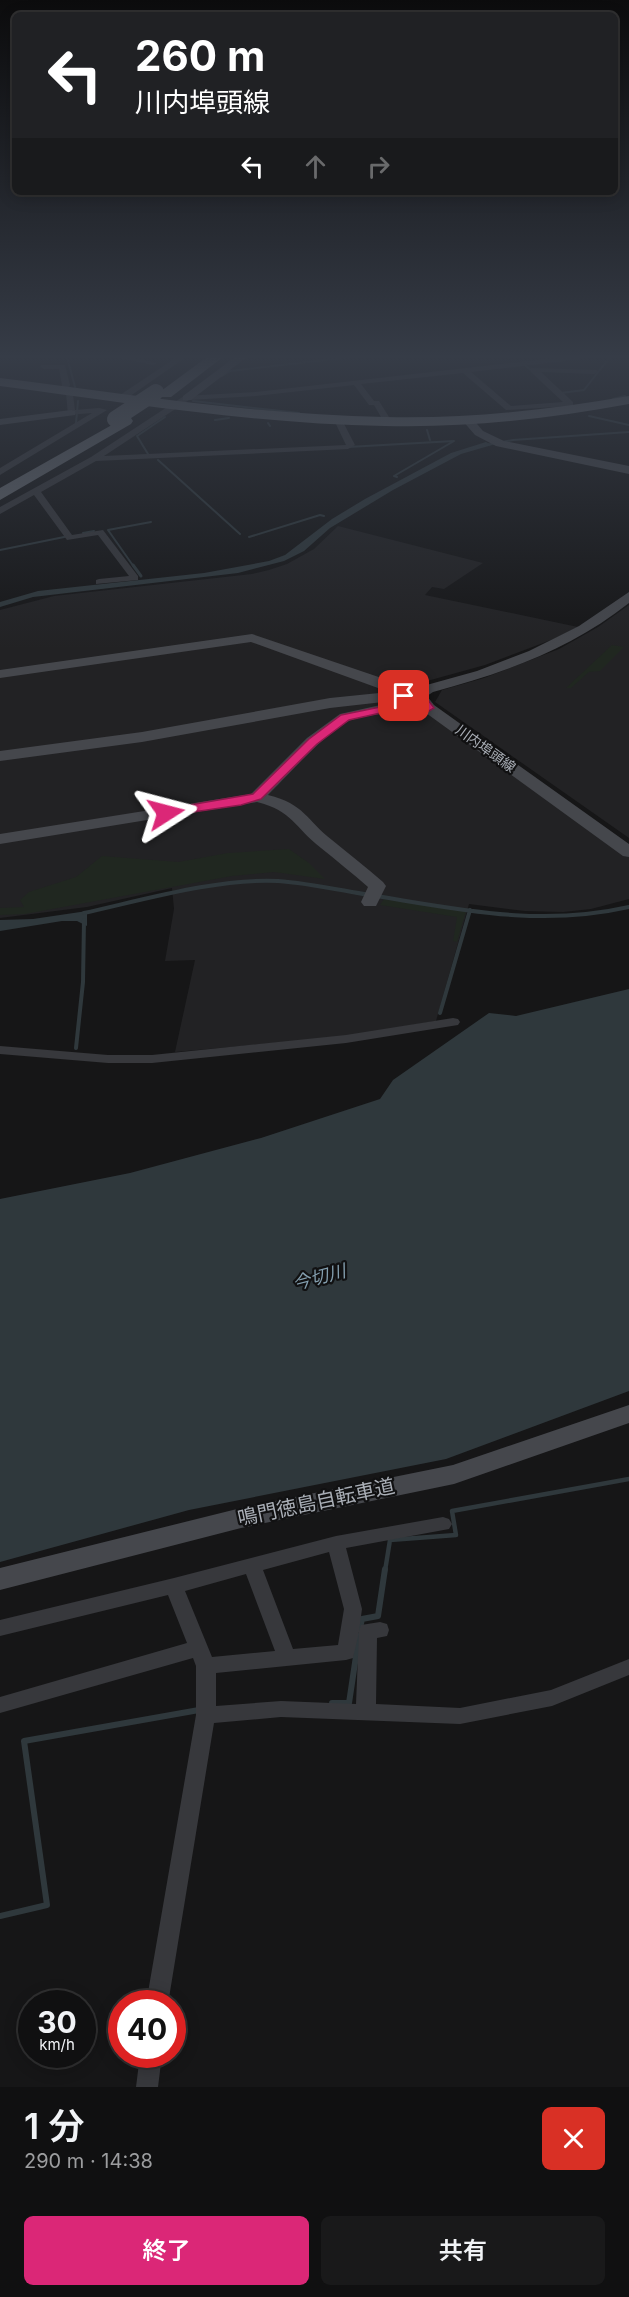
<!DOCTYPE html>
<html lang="ja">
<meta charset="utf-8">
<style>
:root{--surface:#101011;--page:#19191a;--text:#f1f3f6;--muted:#9c9d9f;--line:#303031;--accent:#db2777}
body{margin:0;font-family:Inter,"Noto Sans JP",sans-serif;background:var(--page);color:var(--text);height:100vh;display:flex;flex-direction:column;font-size:22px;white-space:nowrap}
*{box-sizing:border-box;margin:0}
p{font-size:20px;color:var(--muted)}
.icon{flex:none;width:33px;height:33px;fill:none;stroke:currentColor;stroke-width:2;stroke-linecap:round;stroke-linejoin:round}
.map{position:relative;height:2087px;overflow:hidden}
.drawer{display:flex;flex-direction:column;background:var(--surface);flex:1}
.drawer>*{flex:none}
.hud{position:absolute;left:12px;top:12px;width:606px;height:183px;border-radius:9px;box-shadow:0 3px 15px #0003,0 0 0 2px var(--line);background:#202124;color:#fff;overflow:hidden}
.speed{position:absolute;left:18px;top:1990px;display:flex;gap:12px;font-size:30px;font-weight:700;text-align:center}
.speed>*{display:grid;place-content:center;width:78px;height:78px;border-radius:50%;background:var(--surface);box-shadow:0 3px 15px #0003,0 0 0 2px var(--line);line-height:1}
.speed small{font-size:15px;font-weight:400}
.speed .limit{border:9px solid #d22;background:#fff;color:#111}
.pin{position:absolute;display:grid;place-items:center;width:51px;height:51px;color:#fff;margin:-26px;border-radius:12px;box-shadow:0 3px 9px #0006}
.me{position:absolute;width:66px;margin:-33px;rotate:81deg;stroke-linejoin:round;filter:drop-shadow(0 0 4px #0008)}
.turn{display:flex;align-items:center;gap:21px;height:126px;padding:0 24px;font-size:27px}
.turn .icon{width:78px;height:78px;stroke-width:2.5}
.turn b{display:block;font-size:42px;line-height:51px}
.lanes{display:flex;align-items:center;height:57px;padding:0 24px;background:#0003;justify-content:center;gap:30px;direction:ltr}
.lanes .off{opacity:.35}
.round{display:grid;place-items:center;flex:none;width:63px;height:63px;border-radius:9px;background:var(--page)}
.summary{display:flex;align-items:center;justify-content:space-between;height:102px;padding:0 24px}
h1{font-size:36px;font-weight:600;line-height:45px}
.button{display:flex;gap:12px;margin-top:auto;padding:12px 24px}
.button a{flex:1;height:69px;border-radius:9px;background:var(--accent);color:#fff;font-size:24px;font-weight:600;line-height:69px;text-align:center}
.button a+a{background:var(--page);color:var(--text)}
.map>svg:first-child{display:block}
.built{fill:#222224}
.green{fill:#202720}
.water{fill:#2f383c}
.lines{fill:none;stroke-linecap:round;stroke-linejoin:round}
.stream-far4{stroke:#2f383c;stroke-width:2}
.stream-far3{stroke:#2f383c;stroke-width:3}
.stream-far2{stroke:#2f383c;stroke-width:4}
.stream-far1{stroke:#2f383c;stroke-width:4.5}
.stream{stroke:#2f383c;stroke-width:6}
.street{fill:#37383c;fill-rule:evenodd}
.secondary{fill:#45474c;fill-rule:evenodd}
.highway{fill:#63676d;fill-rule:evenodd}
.highway-bridge{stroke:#63676d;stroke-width:16}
.route{fill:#db2777;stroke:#8e194d;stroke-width:1.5}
.labels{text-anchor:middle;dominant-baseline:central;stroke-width:4.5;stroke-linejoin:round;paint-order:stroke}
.far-street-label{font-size:14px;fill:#a9aeb6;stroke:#111112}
.water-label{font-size:18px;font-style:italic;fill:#839eae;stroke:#111112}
.near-street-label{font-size:20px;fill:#a9aeb6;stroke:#111112}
</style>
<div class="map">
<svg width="629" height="2087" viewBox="0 0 629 2087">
<rect width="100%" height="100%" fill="#161617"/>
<path class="built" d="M338,526L483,563L444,589L432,587L425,595L578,627L551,640L485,665L409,686L399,693L629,856V899L591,909L563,912L525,911L469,904L436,1021L341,1037L175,1052L195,960L165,961L174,909L172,888L87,907L0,918V610L54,596L252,574L269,570L287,564L314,549Z
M629,605V838L435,702L442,690L484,678L559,649L598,627Z"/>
<path class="green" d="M612,645L624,647L600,671L589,672L571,688H566Z
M289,849L309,863L325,879L274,872L232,876L25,914L0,915V908L24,907L20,900L29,892L76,877L102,856L178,862L228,853Z
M384,899L466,911L457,942L453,941L457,917L380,905Z"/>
<path class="water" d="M486,442L492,445L461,454L393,490L330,528L304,551L284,561L238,573L33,597L0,607V602L38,591L204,573L269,561L285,555L332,519L365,499L451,453Z
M87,911V926L77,921H62L0,931V920L33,919Z
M629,989V1391L446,1459L189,1510L0,1562V1199L130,1173L261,1138L380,1099L393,1080L489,1013L516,1016Z"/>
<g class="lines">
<path class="stream-far4" d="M67,357L75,387
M526,366L533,372
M222,376L230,371L351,357
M564,395L561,393L584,390L610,357
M613,399L625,396
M193,401L299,413
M589,416L629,425
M215,420L229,418
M76,423L78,401
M268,423L270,426
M427,430L430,440
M486,445L513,440L629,432
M348,447L454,441L394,476L397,477
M148,454L137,436L165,417
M158,460L240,534
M83,533L94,531
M249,537L320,515L324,516
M0,550L69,536
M134,567L108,530L151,522"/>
<path class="stream-far3" d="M133,565L141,576"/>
<path class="stream-far2" d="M376,896C463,910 541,927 629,907
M84,913C143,900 218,878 278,881C308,883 339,890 369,895
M440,1013L470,910
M76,1048L83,982L84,920"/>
<path class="stream-far1" d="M385,1571L390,1540L456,1535L452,1511L629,1479"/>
<path class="stream" d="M360,1628L362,1619L378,1616L385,1569
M332,1703H349L359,1636
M0,1916L47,1905L24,1741L199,1710"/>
<path class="street" d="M116,357H132L157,363L153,365Z
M177,357H186L126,399H120V395Z
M563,357H585L581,359L471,372L511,406L563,402L531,372V368L597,370L598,372L594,374L541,372L573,402V406H570L506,410L463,373L361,384L374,401H379L389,417L388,422L384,424L380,422L381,417L374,405H369L354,385L256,396L189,400L104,456L346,445L334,420L338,418L342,420L355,445L348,449L96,461L41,492L72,535L103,530L138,576V580L96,584V580L99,579L129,576L98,535L67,540L34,495L0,514V507L91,457L184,396L256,392Z
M41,365H65L70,385L67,392L60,390L62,385L59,369H44L40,367Z
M66,393L73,395L75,410L99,408L107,410L0,475V468L92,413L68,415Z
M453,1018L458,1019L460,1022L458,1025L346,1043L152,1063H108L0,1054V1046L108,1055H152L346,1035Z
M443,1517L449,1519L452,1524L449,1529L346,1548L362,1609L359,1631L361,1625L380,1622L387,1624L389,1630L387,1636L377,1638L376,1704L460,1708L551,1690L629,1659V1675L552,1706L460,1724L281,1717L214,1723L168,2004H146L196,1715V1666L193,1658L0,1713V1697L187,1643L168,1595L0,1636V1620L174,1578L336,1536ZM329,1552L344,1609L338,1645L293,1649L263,1570ZM246,1574L275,1651L212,1657L185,1591ZM359,1632L356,1704L281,1701L216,1706V1673L346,1660L353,1658Z
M140,2055H162L158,2087H136Z"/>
<path class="secondary" d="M235,357H247L191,400H183V396Z
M71,410L75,411V415L0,425V419Z
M468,417L472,418L483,431L504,441L629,466V474L496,446L475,435L462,420Z
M629,592V603C571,649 504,673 433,692L427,696L434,705L629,844V857L623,856L426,713C401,713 375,712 351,720C329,729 287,776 268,795C305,804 306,820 332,840C349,854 367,868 383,882L386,886L376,906H364L361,902L368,887C352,873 337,861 321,848C294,827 293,811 257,802L0,844V834L251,794L307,738L340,714L385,704H415L412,698L398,694L397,699L392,701L330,708L142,742L0,761V751L142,732L330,698L389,692L251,642L0,678V670L252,634L417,690L423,686L477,671L529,651L579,626Z
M629,1405V1423L454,1484L241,1528L0,1590V1568L241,1508L453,1465Z"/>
<path class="highway" d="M207,357H223L171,397H161L159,394L161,391Z
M0,378C128,394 256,415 385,417C467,419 548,410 629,396V404C548,419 467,428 385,426C256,424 128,403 0,386Z
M126,417L131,418L133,421L131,424L0,500V488Z"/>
<path class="highway-bridge" d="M115,419L156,392"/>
</g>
<linearGradient id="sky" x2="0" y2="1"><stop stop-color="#0c0c0d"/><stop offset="0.55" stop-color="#363c47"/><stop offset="1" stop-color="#363c47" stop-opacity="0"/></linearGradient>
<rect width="629" height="649" fill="url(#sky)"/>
<path class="route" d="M400,693H423L434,708L429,711L385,712L349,720L317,744L261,799L241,805L166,816L161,813L166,809L253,794L309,739L341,715L385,706L419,705L415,698H400Z"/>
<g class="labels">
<g class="far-street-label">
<text transform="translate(486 748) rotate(36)">川内埠頭線</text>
</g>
<g class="water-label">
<text transform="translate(319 1277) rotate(-15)">今切川</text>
</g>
<g class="near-street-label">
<text transform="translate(316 1502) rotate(-12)">鳴門徳島自転車道</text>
</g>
</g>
</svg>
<div class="speed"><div>30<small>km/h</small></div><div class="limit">40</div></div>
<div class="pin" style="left:404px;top:696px;background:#d93025"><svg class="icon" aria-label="arrive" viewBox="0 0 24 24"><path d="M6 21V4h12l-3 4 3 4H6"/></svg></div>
<svg class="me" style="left:166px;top:813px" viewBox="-20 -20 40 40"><path d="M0-17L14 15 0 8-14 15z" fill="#db2777" stroke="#fff" stroke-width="4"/></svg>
<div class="hud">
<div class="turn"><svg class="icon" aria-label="left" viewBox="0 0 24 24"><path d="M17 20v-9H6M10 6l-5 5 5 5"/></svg><div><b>260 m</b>川内埠頭線</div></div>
<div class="lanes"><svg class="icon" aria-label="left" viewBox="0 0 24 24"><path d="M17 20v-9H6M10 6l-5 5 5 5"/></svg><svg class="icon off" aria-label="ahead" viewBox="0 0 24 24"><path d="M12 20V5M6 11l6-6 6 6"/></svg><svg class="icon off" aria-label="right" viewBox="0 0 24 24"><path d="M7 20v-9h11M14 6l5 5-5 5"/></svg></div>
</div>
</div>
<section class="drawer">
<div class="summary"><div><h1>1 分</h1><p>290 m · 14:38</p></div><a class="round" style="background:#d93025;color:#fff"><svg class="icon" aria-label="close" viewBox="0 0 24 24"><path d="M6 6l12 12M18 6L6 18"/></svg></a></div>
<div class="button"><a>終了</a><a>共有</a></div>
</section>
